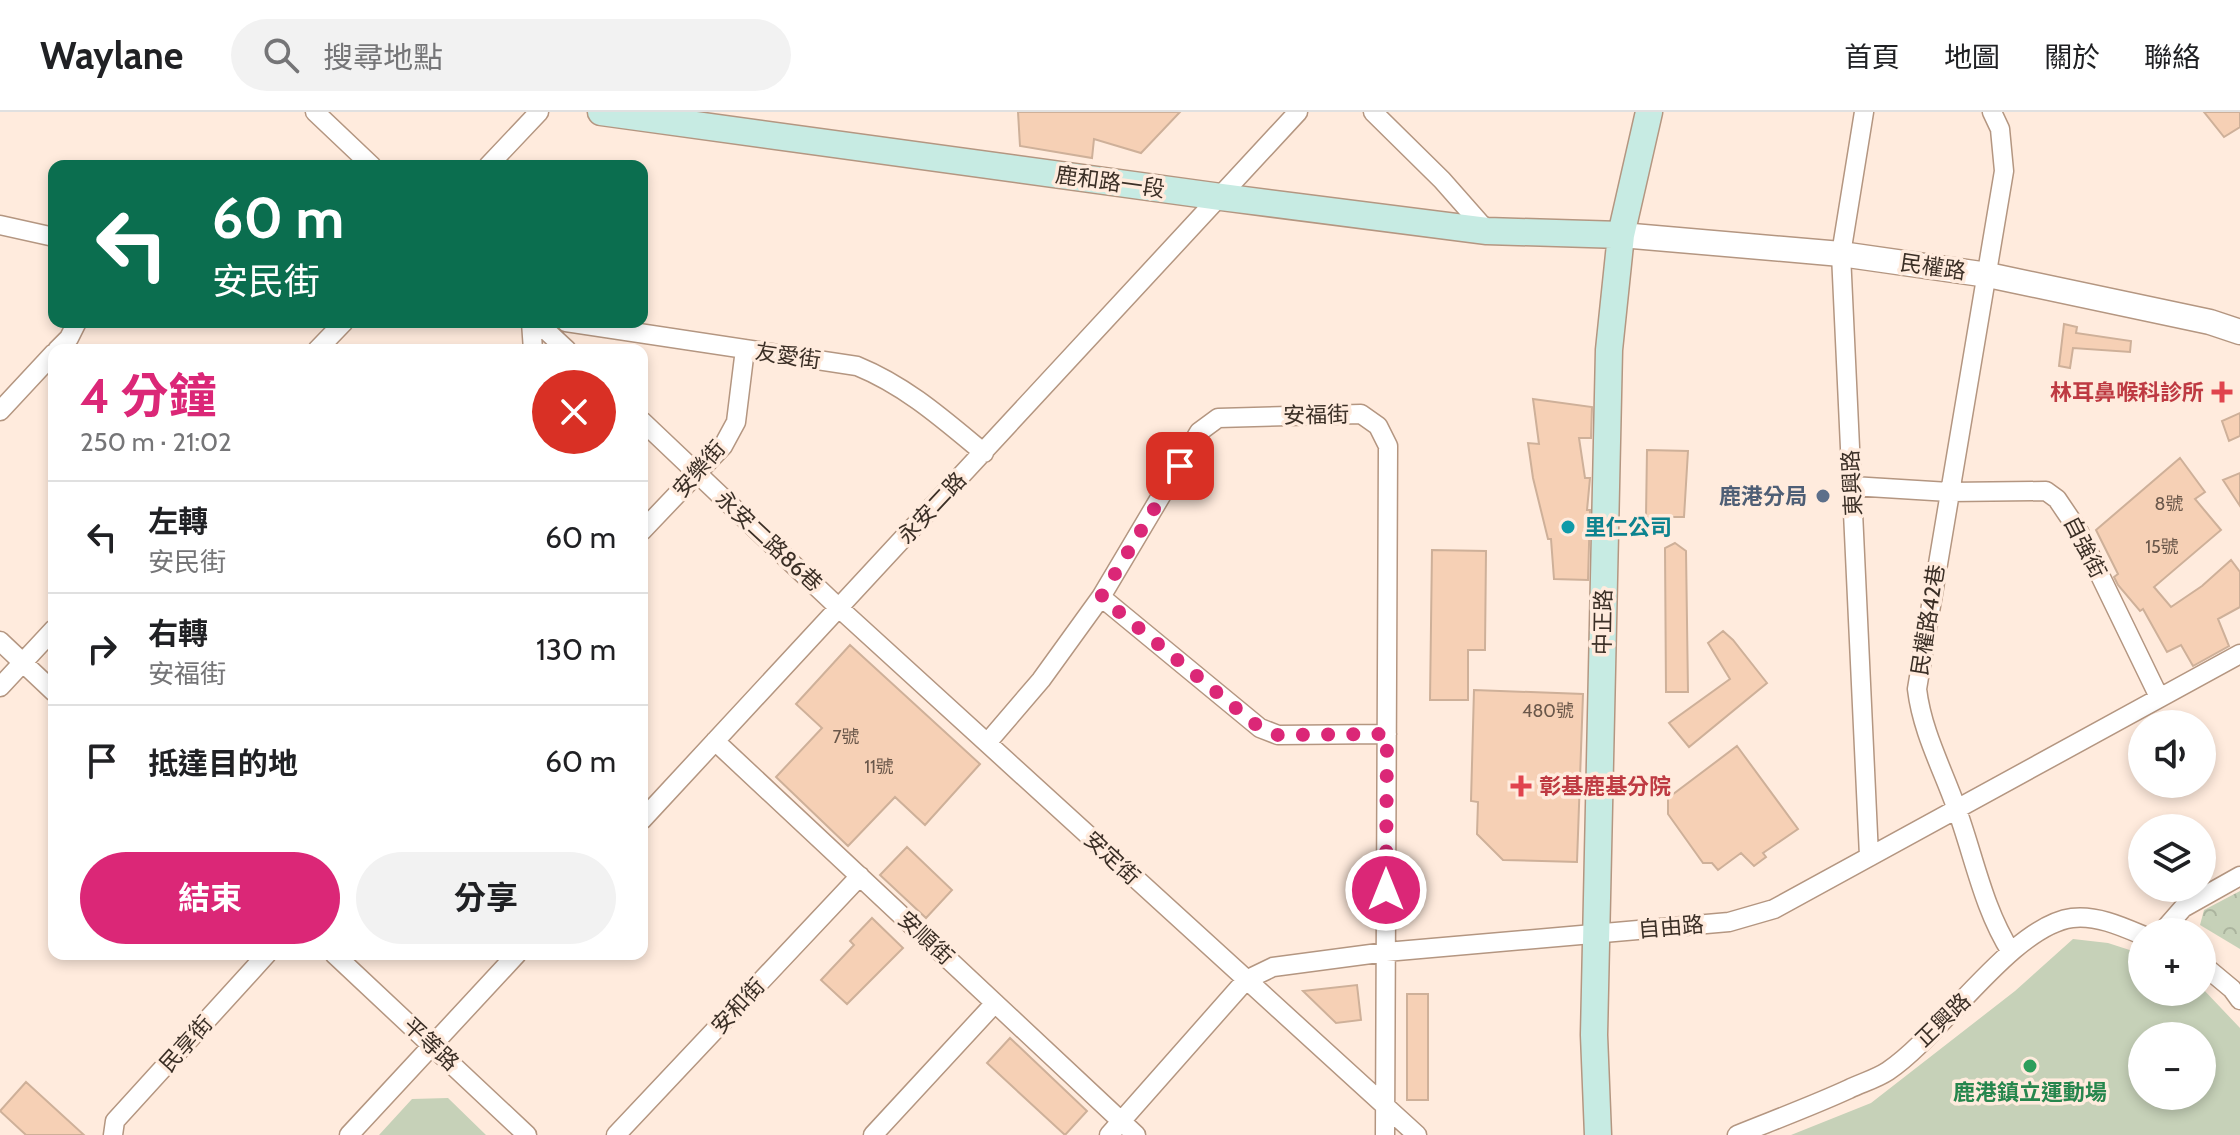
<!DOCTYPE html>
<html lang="zh-TW">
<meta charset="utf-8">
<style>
:root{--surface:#fff;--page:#f2f2f2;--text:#202124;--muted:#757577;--line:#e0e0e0;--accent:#db2777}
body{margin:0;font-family:Cabin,"Noto Sans TC",sans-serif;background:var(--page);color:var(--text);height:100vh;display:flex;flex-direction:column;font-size:30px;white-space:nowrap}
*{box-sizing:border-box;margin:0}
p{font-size:26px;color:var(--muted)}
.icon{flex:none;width:44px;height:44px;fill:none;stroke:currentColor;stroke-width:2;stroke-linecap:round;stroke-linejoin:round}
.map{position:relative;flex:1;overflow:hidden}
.panel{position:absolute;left:48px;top:232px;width:600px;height:616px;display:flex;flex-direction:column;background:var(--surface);border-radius:16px;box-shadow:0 4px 12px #0003}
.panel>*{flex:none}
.banner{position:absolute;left:48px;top:48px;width:600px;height:168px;border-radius:16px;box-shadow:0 4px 12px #0003;background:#0b6e4f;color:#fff;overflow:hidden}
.controls{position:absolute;left:2128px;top:598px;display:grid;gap:16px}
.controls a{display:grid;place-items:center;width:88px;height:88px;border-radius:50%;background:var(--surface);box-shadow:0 4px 12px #0003;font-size:40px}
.pin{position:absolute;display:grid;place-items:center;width:68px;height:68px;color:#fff;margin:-34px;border-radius:16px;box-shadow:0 4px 12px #0006}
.me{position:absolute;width:88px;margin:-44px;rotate:0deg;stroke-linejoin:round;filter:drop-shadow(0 0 6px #0008)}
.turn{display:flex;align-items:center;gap:28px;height:168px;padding:0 32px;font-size:36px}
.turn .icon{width:104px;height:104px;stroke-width:2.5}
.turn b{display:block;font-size:56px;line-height:68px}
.round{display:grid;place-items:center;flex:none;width:84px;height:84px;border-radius:42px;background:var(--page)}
.summary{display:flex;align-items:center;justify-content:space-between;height:136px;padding:0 32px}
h1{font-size:48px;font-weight:700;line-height:60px;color:var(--accent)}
.primary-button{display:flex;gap:16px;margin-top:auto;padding:16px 32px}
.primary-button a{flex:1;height:92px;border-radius:48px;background:var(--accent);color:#fff;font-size:32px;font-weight:700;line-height:92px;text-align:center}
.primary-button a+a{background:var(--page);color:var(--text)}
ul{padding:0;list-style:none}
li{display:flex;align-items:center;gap:24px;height:112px;padding:0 32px;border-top:2px solid var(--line)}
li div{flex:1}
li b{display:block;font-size:30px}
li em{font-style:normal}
header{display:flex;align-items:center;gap:48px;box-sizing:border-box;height:112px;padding:0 40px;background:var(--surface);border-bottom:2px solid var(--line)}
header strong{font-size:38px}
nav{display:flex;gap:44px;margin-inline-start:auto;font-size:28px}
.search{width:560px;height:72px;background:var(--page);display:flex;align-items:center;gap:20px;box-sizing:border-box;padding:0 28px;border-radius:44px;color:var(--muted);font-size:30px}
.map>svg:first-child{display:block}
.park{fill:url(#park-crowns)}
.garden{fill:#c6d1b8;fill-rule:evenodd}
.building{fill:#f6d0b5;stroke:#ceb099;stroke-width:2}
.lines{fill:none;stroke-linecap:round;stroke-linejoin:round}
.minor-casing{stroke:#b49681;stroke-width:21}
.tertiary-casing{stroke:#b49681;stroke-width:27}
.secondary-casing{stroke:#b49681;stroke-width:29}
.minor{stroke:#fff;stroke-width:18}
.tertiary{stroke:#fff;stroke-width:24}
.secondary{stroke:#c7ebe3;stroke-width:26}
.route{stroke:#db2777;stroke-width:14;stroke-dasharray:0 25.2}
.health-dot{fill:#e0444e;stroke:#ffebdd;stroke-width:3}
.service-dot{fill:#5c6f8a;stroke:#ffebdd;stroke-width:3}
.culture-dot{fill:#0f9aa8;stroke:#ffebdd;stroke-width:3}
.leisure-dot{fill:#2e9e5b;stroke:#ffebdd;stroke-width:3}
.labels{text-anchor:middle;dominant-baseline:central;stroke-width:7;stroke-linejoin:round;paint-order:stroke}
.number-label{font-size:18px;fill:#6a574a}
.street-label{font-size:22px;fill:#3b2f26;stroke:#ffebdd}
.health-label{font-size:22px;font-weight:bold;fill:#be3a42;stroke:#ffebdd;text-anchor:end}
.service-label{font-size:22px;font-weight:bold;fill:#4e5e75;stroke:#ffebdd;text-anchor:end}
.culture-label{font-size:22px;font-weight:bold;fill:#0d838f;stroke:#ffebdd;text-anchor:start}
.leisure-label{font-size:22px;font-weight:bold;fill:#27864d;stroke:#ffebdd}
</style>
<header>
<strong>Waylane</strong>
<div class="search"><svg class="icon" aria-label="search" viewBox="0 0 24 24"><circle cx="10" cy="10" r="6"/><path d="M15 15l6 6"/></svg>搜尋地點</div>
<nav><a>首頁</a><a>地圖</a><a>關於</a><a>聯絡</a></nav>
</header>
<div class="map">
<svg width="2240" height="1023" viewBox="0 0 2240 1023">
<defs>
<pattern id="park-crowns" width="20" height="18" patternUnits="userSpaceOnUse" patternTransform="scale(2)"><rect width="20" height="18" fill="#c6d1b8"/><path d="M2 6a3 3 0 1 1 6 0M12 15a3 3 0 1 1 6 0" fill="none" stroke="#abb49e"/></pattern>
</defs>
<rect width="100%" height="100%" fill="#ffebdd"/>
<path class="park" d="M2240,779V837L2200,813L2204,798Z"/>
<path class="garden" d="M2073,827L2108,831L2142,842V880H2202V876L2240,916V1023H1791L1871,991L2015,879ZM2142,924H2202V984H2142Z
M448,986L486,1023H379L412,987Z"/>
<path class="building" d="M1018,0H1180L1141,41L1094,27L1092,46L1020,34Z
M2204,0H2240V15L2224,25Z
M2064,212L2077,215L2076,221L2131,229L2130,240L2073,236L2070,256L2059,254Z
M1533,287L1592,295L1591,326H1579L1585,366H1590L1587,398H1590L1588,468L1554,467L1551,427H1548L1533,366L1528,331L1539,332Z
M2240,301V324L2229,329L2222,309Z
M1647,338L1688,339L1684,405H1646Z
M2180,346L2205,380L2195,387L2221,418L2154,475L2171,495L2202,474L2231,448L2240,460V495L2218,507L2229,534L2193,554L2181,533L2167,540L2143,497L2140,499L2118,473L2114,465L2118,462L2096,418Z
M2240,361V394L2223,368Z
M1675,431L1686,439L1688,580H1666L1665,436Z
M1432,438L1486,439L1485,538H1468V588H1430Z
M1723,519L1733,528L1767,571L1689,635L1669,611L1730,567L1708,531Z
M850,533L980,652L925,713L895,685L848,734L776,665L822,616L796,592Z
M1474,578L1583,582L1577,750L1503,748L1477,722L1478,690L1471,689Z
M1737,634L1798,717L1763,741L1766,745L1754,754L1741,741L1718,758L1712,751H1703L1668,702V686Z
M907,735L952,778L926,806L880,763Z
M872,806L903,836L847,892L821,868L854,833L850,829Z
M1357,873L1361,908L1336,911L1303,879Z
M1407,882H1428V988H1407Z
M1010,926L1087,999L1065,1023L987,951Z
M26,970L84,1023H26L0,999Z"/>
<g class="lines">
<g class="minor-casing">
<path id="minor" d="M315,0L372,54
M1373,0L1442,68L1487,119
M1864,0L1841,142L1869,744
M1992,0L2000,17L2004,59L1917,577C1922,619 1942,656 1956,695C1974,744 1983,796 2011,840
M488,54L539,0
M0,113L54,125
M531,210L533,238
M537,210L567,238
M566,210L857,254C906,274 943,307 984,341
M57,238L69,226L77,210
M317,238L344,210
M0,299L54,241
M642,309L839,496L1417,1023
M1852,374L1949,380L2046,379L2057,387L2078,418L2159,585
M642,419L723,334L736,310L745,237
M1101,485L1260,616L1278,623L1387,622
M0,529L54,580
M0,575L54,517
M715,629L1136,1023
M987,631L1041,568L1101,485L1199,320L1218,306L1361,302L1378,314L1388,334L1385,1023
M642,708L1298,0
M2162,820L2183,796L2240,764
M334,842L527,1023
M2202,852L2232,877L2240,888
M113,1023L115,1009L267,842
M349,1023L517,842
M616,1023L860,764
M873,1023L995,891
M1109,1023L1246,868L1273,855L1386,840L1729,810L1774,797L2240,542
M1737,1023C1774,1008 1812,994 1849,977C1861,971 1876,967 1888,959C1942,923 2012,814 2072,806C2096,803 2121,814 2142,823"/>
</g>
<g class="tertiary-casing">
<path id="tertiary" d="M1621,123L1841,142L1988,163L2210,210L2240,220"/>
</g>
<g class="secondary-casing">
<path id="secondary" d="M601,0L1221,85L1487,119L1621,123
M1598,1023L1594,923L1609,238L1621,123L1649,0"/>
</g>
<use href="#minor" class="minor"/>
<use href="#tertiary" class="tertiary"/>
<use href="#secondary" class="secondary"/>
</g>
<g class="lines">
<path class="route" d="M1180,354L1101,485L1260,616L1278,623L1387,622L1386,778"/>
</g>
<g class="health-dot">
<path d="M2218 268h8v8h8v8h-8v8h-8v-8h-8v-8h8z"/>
<path d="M1517 662h8v8h8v8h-8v8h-8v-8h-8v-8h8z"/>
</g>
<circle class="service-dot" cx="1823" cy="384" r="8"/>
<circle class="culture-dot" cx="1568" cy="415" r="8"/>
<circle class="leisure-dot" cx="2030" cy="954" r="8"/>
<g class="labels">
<g class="number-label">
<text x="2169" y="392">8號</text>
<text x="2162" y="435">15號</text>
<text x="1548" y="599">480號</text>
<text x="846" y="625">7號</text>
<text x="879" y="655">11號</text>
</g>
<g class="street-label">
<text transform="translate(1110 70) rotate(8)">鹿和路一段</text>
<text transform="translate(1933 155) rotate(8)">民權路</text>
<text transform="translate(788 244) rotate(8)">友愛街</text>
<text transform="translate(1316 303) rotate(-1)">安福街</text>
<text transform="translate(699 357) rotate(-49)">安樂街</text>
<text transform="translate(1852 371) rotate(-93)">東興路</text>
<text transform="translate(932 396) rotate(-47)">永安二路</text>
<text transform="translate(769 429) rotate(43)">永安二路86巷</text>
<text transform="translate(2085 435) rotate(63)">自強街</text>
<text transform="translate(1928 508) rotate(-81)">民權路42巷</text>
<text transform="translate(1603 510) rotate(-89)">中正路</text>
<text transform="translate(1112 746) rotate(43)">安定街</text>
<text transform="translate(1671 815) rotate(-5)">自由路</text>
<text transform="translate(926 826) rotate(43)">安順街</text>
<text transform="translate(738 894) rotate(-47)">安和街</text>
<text transform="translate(1943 908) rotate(-44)">正興路</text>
<text transform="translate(186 932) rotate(-48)">民享街</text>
<text transform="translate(431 932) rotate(43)">平等路</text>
</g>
<g class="health-label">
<text x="2204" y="280">林耳鼻喉科診所</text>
<text x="1539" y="674" text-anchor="start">彰基鹿基分院</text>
</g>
<g class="service-label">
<text x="1807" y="384">鹿港分局</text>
</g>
<g class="culture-label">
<text x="1584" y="415">里仁公司</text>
</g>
<g class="leisure-label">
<text x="2030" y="980">鹿港鎮立運動場</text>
</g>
</g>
</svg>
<div class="controls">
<a><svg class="icon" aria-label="sound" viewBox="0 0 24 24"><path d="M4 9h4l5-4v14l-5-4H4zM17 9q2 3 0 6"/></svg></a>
<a><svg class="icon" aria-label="layers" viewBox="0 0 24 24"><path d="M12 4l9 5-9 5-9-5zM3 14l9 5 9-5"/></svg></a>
<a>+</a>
<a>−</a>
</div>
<div class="pin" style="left:1180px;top:354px;background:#d93025"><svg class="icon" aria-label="arrive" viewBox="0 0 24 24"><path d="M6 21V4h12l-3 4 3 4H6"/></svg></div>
<svg class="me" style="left:1386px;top:778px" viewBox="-20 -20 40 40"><circle r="17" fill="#db2777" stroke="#fff" stroke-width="3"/><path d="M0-11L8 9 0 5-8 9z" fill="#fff"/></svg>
<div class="banner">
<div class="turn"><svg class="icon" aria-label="left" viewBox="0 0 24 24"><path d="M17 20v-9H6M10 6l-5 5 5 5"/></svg><div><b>60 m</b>安民街</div></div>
</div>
<section class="panel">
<div class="summary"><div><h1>4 分鐘</h1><p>250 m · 21:02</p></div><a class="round" style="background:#d93025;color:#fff"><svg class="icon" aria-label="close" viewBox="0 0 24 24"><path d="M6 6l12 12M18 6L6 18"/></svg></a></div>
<ul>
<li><svg class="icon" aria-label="left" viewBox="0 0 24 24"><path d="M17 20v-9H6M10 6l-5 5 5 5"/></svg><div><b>左轉</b><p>安民街</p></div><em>60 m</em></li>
<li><svg class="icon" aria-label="right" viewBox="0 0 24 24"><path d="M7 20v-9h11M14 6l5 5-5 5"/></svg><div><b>右轉</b><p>安福街</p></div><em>130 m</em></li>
<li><svg class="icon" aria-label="arrive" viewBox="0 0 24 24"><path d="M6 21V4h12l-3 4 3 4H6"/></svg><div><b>抵達目的地</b></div><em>60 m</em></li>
</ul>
<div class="primary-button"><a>結束</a><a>分享</a></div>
</section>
</div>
